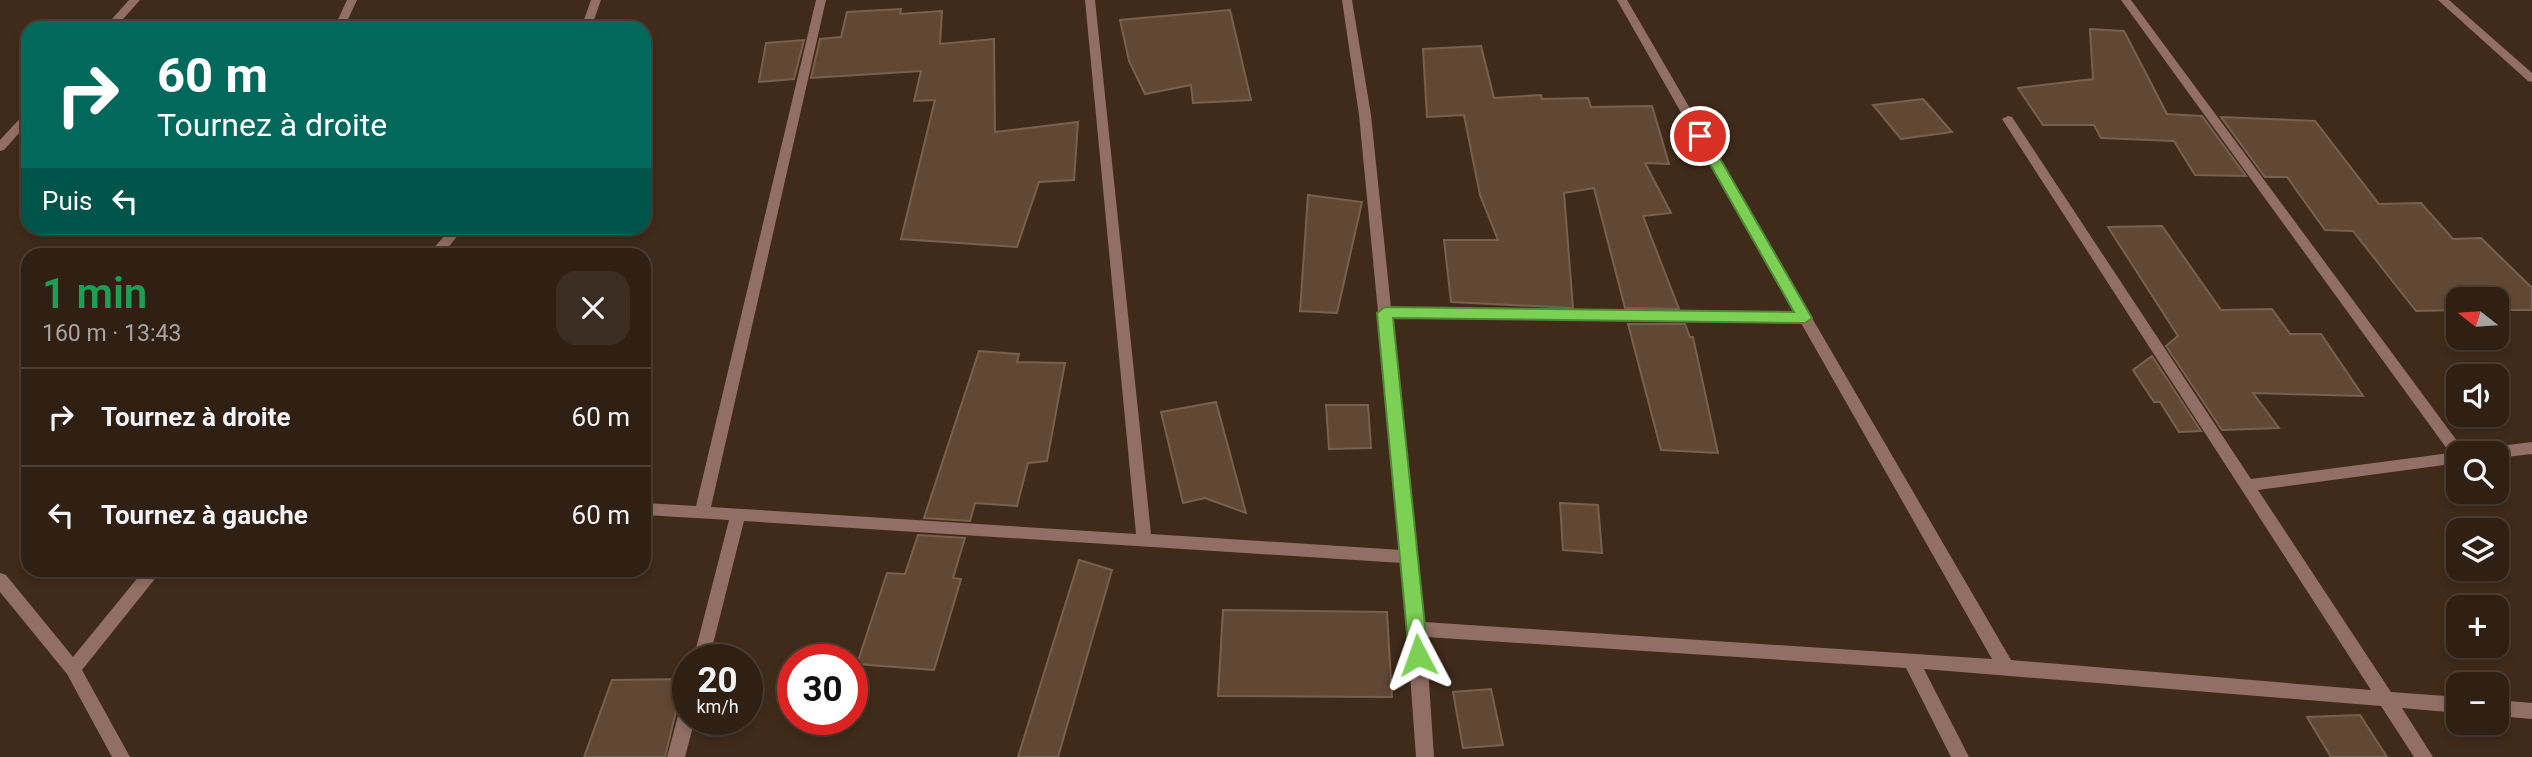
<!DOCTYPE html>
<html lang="fr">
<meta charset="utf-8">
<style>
:root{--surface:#302014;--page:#3c2d22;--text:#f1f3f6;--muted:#a8a3a0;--line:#4b3e34}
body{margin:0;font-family:Roboto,sans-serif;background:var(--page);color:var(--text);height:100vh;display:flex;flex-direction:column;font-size:26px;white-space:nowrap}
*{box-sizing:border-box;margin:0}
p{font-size:23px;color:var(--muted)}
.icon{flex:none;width:38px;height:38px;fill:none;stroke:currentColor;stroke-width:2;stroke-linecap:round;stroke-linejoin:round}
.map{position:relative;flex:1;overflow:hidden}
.panel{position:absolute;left:21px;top:248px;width:630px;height:329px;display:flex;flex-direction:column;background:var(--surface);border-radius:21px;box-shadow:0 4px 10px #0003,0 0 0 2px var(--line)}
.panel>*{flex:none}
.hud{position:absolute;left:21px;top:21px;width:630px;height:214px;border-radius:21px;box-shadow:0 4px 10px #0003,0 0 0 2px var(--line);background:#00695c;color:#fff;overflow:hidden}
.needle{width:46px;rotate:287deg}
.fabs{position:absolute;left:2446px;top:287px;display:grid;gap:14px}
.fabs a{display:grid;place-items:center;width:63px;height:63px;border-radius:14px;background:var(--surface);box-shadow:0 4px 10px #0003,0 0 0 2px var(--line);font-size:35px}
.speed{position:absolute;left:672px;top:644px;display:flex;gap:14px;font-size:35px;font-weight:700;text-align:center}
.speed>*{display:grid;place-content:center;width:91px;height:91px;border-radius:50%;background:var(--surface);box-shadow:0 4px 10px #0003,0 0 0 2px var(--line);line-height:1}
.speed small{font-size:18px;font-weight:400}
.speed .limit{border:10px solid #d22;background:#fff;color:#111}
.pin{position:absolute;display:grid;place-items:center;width:60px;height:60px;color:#fff;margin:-30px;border:4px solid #fff;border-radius:50%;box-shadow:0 2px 7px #0007}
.me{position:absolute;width:77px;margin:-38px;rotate:356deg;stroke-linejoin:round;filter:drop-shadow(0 0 5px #0008)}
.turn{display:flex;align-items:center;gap:24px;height:147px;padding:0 21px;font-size:32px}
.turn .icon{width:91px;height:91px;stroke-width:2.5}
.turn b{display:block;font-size:49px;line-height:60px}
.then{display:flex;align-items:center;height:66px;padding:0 21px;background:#0003;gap:14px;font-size:26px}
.round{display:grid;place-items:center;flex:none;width:74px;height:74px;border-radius:21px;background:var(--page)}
.summary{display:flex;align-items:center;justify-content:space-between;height:119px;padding:0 21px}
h1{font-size:42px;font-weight:600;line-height:52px;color:#1e9e55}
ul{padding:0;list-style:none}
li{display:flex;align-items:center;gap:21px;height:98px;padding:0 21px;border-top:2px solid var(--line)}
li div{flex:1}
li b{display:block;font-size:26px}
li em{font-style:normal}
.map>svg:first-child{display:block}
.building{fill:#614835;stroke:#78604e;stroke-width:2}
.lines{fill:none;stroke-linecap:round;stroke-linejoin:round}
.minor{fill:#916f64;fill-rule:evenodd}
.route{fill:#7cd154;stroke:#518837;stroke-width:2}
</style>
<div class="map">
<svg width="2532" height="757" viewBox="0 0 2532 757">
<rect width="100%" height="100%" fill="#402b1a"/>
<path class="building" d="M901,9L900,14L942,11L940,44L994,39L995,132L1078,122L1074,180L1039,182L1017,247L901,239L935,100L914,101L921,71L811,78L820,39L841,37L847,12Z
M1230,10L1251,100L1193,103L1191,85L1145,94L1129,61L1120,20Z
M2090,29L2124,31L2167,114L2202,116L2246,176L2195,175L2174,141L2101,138L2094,125H2043L2018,88L2093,79Z
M804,40L794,79L759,82L766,43Z
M1481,46L1494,98L1541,95L1542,99L1588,98L1591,107L1652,106L1669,164L1645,163L1671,213L1643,216L1679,309L1625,308L1594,188L1564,193L1573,308L1451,302L1444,240H1498L1480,195L1464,115L1427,117L1423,49Z
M1923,99L1952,132L1901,139L1873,105Z
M2221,117L2315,121L2379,204L2421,203L2453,239L2481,238L2532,288V310H2497V299H2459V310L2416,311L2353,231L2325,230L2287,177H2265Z
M1308,195L1362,202L1337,313L1300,311Z
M2162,226L2221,310L2272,309L2290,334H2321L2363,396L2253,393L2279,428L2222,430L2166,346L2178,336L2108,227Z
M1628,324H1685L1690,337H1693L1718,453L1661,450Z
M979,351L1019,354L1017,362L1065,363L1047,461L1028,463L1017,506L975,503L970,521L924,518Z
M2152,356L2201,431L2179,432L2160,402H2154L2133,370Z
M1216,402L1246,513L1205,498L1183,503L1161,412Z
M1326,405H1368L1371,448L1329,449Z
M1560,503L1598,505L1602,553L1563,550Z
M918,535L965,538L953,578L961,579L934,670L857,664L887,573L905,574Z
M1079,560L1112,570L1058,757H1018Z
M1223,610L1387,612L1392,697L1218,696Z
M688,679V697L676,711L665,757H584L612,680Z
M1491,689L1503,745L1463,748L1453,692Z
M2360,715L2387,757H2331L2307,717Z"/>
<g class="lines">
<path class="minor" d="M129,0H140L115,28H104Z
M347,0H357L344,28H334Z
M591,0H601L591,28H581Z
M816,0H826L711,507L1136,534L1085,0H1095L1151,534L1401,550L1359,115L1342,0H1352L1371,115L1391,308L1795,313L1617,0H1627L2011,660L2371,690L2002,119L2008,116L2012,117L2251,479L2450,453L2121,0H2131L2466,453H2459V463L2258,490L2391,692L2459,697V713L2402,708L2433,757H2414L2381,706L1924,669L1969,757H1951L1906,668L1426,637L1434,757H1416L1402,563L744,521L709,660H693L729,520L644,515V503L696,506ZM1392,318L1801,323L1992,659L1424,622Z
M2438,0H2449L2532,73V82L2528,81Z
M28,113V123L4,150L0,151V140L24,114Z
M451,228H464L441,256H427Z
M2532,442V454L2497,458V453H2485L2487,449L2492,447Z
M144,570H162L82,670L130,757H112L67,674L0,592V573L6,575L73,657Z
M2497,700L2532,703V719L2497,716Z
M688,704V719H695L685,757H667L679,712L682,707Z"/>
</g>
<path class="route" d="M1700,132L1707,136L1812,318L1805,323L1393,318L1428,655L1425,660L1418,663L1412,660L1409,655L1377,313L1385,307L1794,312L1694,136Z"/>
</svg>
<div class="fabs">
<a><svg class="needle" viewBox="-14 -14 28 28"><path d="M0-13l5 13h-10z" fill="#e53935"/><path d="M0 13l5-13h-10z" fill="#a8a3a0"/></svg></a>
<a><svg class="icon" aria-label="sound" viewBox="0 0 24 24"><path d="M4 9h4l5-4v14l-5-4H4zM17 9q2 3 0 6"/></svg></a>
<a><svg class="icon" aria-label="search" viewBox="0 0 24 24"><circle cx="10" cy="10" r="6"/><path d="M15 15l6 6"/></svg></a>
<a><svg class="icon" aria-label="layers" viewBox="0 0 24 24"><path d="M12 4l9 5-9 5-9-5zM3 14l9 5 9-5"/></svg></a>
<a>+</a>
<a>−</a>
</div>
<div class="speed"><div>20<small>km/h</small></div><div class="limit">30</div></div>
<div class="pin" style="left:1700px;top:136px;background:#d93025"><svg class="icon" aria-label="arrive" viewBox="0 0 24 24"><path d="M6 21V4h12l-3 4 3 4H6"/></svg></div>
<svg class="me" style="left:1418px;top:655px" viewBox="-20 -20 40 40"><path d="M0-17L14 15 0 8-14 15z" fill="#7cd154" stroke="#fff" stroke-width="4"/></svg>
<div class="hud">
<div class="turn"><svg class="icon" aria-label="right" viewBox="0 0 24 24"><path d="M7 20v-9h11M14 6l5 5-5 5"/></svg><div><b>60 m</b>Tournez à droite</div></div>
<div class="then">Puis<svg class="icon" aria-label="left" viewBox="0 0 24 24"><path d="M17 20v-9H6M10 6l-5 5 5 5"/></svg></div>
</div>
<section class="panel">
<div class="summary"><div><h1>1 min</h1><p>160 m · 13:43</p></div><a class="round"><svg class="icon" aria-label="close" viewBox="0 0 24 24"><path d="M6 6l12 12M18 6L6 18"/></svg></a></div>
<ul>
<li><svg class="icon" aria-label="right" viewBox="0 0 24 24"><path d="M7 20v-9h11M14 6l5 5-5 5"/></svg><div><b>Tournez à droite</b></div><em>60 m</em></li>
<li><svg class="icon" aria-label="left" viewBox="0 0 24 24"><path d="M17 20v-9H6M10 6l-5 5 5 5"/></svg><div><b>Tournez à gauche</b></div><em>60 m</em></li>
</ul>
</section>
</div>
